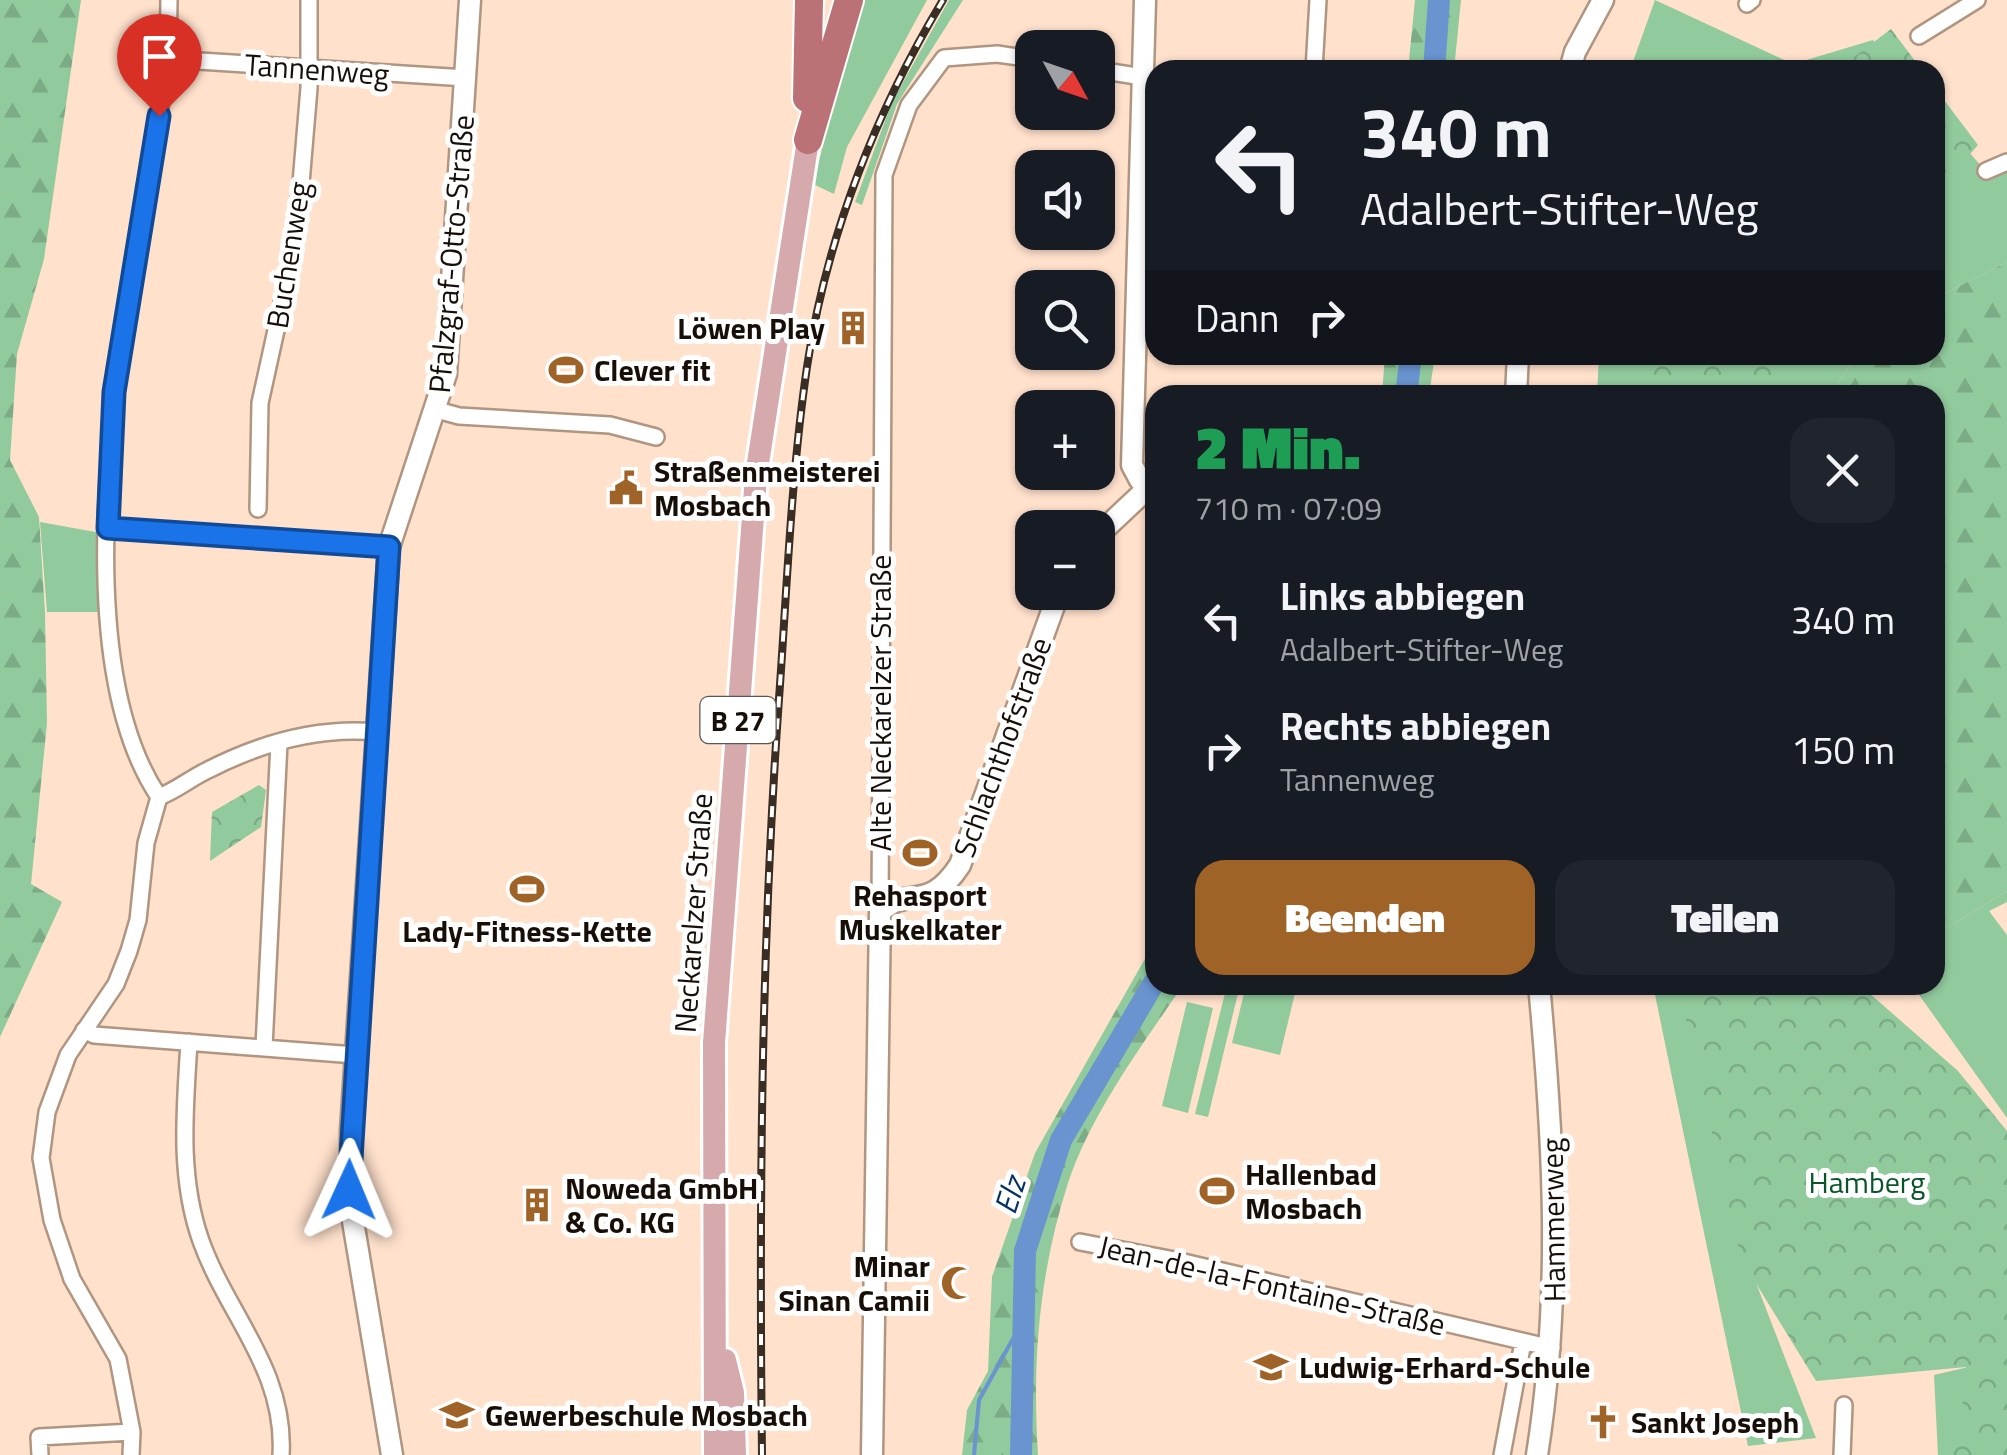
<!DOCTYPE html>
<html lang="de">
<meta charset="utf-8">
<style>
:root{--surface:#171b24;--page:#20242c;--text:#f1f3f6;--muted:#9ea1a6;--accent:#a06327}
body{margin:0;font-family:"Titillium Web",sans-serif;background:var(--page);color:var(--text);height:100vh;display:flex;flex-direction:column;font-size:38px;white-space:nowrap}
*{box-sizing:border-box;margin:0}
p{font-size:32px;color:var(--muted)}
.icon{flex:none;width:55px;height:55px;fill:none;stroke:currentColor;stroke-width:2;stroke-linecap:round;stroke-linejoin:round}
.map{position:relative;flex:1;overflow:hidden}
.sheet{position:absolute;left:1145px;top:385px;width:800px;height:610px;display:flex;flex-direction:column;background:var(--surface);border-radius:30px;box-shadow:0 2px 8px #0004}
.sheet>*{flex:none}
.hud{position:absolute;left:1145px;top:60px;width:800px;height:305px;border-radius:30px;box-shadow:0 2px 8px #0004;background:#171b24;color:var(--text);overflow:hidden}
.needle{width:65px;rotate:130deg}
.fabs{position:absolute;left:1015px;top:30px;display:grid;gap:20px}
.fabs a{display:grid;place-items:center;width:100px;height:100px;border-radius:20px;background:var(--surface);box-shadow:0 2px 8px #0004;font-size:50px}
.pin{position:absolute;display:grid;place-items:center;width:85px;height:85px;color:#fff;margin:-102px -42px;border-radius:50% 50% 50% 0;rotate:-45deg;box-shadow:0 0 10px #0007}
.pin .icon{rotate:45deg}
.me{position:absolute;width:110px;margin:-55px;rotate:1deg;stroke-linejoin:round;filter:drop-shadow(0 0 8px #0008)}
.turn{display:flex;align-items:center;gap:35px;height:210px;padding:0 50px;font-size:45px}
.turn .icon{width:130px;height:130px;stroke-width:2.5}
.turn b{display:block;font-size:70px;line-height:85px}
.then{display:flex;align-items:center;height:95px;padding:0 50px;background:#0003;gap:20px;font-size:38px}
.round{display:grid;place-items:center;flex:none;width:105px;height:105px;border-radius:30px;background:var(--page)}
.summary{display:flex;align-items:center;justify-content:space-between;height:170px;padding:0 50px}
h1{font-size:60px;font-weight:800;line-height:75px;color:#1e9e55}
.button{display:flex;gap:20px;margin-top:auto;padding:20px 50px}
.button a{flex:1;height:115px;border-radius:30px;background:var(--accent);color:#fff;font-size:40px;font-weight:800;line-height:115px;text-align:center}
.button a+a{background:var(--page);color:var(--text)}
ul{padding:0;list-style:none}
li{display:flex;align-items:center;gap:30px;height:130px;padding:0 50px}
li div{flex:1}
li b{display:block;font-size:38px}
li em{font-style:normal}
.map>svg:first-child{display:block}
.grass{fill:#91ca9d}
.forest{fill:url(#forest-firs)}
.park{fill:url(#park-crowns)}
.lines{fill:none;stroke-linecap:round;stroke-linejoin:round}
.stream{stroke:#6994cf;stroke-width:4}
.river{stroke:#6994cf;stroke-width:22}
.street-casing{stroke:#b09581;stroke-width:20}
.secondary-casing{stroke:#b09581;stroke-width:25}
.primary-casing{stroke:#fff;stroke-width:28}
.highway-casing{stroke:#fff;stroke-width:32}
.street{stroke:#fff;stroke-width:15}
.secondary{stroke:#fff;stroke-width:20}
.primary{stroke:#d6aaad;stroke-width:22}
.highway{stroke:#bb7277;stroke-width:28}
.rail-casing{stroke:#392d24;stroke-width:8}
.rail{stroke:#fff;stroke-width:4;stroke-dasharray:11;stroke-linecap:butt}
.route-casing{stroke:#114b97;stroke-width:25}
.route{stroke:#1a73e8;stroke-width:18}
.labels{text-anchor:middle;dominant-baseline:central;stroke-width:10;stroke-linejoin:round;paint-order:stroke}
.shield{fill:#fff;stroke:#5d5651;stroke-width:2.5}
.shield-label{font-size:28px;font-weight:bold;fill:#170e07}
.street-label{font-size:30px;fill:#170e07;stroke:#fff}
.poi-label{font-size:30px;font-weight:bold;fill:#170e07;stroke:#fff;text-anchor:start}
.park-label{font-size:30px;fill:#085627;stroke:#fff}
.water-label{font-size:32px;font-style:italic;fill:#033165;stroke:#fff}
</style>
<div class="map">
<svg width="2007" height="1455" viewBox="0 0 2007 1455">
<defs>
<pattern id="forest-firs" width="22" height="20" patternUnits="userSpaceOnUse" patternTransform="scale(2.5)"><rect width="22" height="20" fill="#91ca9d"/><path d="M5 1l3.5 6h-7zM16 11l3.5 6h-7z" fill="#7cac86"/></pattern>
<pattern id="park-crowns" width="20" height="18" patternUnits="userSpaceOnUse" patternTransform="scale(2.5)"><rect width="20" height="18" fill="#91ca9d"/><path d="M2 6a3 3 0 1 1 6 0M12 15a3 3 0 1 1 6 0" fill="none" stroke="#7cac86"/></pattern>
</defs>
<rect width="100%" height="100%" fill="#ffe1cc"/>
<path class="grass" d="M861,0H927L847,147L834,194L813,184Z
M949,0H963L897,104L862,205L855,202L892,102Z
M1655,0L1793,64L1873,40L1899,70H1630Z
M1935,113L1982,167L2007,156V262L1935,298Z
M1599,355H1857L1830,395H1597Z
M40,522L101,533V612H47Z
M2007,891V902L1989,911L2007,935V1118L1912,985H1935V935Z
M1227,985H1240L1208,1117L1195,1114Z
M1246,985H1297L1280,1055L1232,1043Z
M1653,985H1788L1751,1270L1816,1438L1748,1446Z
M1187,1002L1213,1008L1188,1113L1162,1106Z
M2007,1358L2002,1455H1938L1934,1375Z"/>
<path class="forest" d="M0,0H81L44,259L17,354L10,460L39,517L45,613L47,723L31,884L62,902L0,1037Z
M1415,0H1461L1454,70H1408Z
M2007,262V891L1935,935V395H1830L1857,355H1935V298Z
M1385,355H1435L1429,395H1382Z
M1155,941V985H1183C1141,1047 1092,1112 1068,1183C1039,1273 1032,1362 1038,1455H962L967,1410L988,1371L992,1277L1035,1153Z"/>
<path class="park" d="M1891,29L1922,70H1837Z
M1935,88L1978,145L1935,194Z
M1623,355H1790L1774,395H1625Z
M259,785L266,790L261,827L210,861L212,812Z
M1678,985H1860L1958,1071L2007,1131V1455H1942L1960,1430L1966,1367L1816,1381L1741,1259Z"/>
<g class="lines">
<path class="stream" d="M974,1455L979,1400L1020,1326"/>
<path class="river" d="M1434,70L1439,0
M1406,395L1411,355
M1021,1455L1025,1251L1061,1140L1155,981"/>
<g class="street-casing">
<path id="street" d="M1747,4L1752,0
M1919,36L1977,0
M168,59L169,0
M1098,70L1143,77
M1314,70L1318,0
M1986,171L2007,162
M437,410L459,416L610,425L656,437
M258,509L260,403L291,262L300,195L309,88V0
M108,528L389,547
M159,797C48,632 140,248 168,59L466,78
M159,797C177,790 191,778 208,770C259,744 318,727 376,732
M880,912L884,175L909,105L944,58L997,54L1032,59
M84,1030L94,1035L355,1055
M189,1042C185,1110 178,1176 201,1241C228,1316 286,1370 281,1455
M264,1047L279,743
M1080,1242L1175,1260L1552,1348
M40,1455L39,1437L132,1432
M131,1455L132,1432L118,1359L72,1279L52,1220L41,1158L47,1112L68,1055L116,984L129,951L138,920L146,843L159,797
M1502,1455L1523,1342
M1842,1455L1844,1405"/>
</g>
<g class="secondary-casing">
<path id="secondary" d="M1145,0L1132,465L1140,480L1155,490
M1570,70L1575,52L1603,0
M1516,395L1518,355
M1098,535L1149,487
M392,1455L351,1209V1130L389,547L446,374L470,0
M872,1455L880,912C910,884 927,915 960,865L1059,592
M1537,1455C1562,1297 1554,1144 1539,985"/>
</g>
<g class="primary-casing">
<path id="primary" d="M725,1360L733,1393L735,1455
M715,1455L714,1043L756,476L808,140"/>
</g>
<g class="highway-casing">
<path id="highway" d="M807,98L809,0
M808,140L849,0"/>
</g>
<use href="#street" class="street"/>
<use href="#secondary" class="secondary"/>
<use href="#primary" class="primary"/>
<use href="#highway" class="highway"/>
<g class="rail-casing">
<path id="rail" d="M762,1455C759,1202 761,951 779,699C787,588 791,476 807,367C826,238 876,111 943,0"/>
</g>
<use href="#rail" class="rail"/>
</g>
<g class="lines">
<g class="route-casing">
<path id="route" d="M159,116L114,392L108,528L389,547L349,1190"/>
</g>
<use href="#route" class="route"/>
</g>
<defs>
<g id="building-bare" transform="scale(2.7)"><path d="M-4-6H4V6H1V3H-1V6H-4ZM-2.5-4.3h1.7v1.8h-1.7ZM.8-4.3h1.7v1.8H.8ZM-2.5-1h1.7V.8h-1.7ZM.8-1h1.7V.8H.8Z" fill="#a06327" stroke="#fff" stroke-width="2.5" paint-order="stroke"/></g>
<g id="stadium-bare" transform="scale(2.7)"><path d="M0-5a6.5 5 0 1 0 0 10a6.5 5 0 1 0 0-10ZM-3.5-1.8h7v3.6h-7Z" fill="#a06327" stroke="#fff" stroke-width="2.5" paint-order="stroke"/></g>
<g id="civic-bare" transform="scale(2.7)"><path d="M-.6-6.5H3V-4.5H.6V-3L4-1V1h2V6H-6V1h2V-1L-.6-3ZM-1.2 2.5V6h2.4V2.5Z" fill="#a06327" stroke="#fff" stroke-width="2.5" paint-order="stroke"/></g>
<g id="mosque-bare" transform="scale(2.7)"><path d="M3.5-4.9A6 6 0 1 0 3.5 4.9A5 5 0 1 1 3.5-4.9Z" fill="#a06327" stroke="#fff" stroke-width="2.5" paint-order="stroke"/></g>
<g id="school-bare" transform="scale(2.7)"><path d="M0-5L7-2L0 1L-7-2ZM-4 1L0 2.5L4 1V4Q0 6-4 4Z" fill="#a06327" stroke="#fff" stroke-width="2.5" paint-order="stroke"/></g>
<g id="church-bare" transform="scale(2.7)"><path d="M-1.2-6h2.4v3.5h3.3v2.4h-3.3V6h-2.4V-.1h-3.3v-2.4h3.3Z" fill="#a06327" stroke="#fff" stroke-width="2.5" paint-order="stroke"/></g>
</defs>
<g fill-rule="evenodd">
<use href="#building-bare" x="853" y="328"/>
<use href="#stadium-bare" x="566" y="370"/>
<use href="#civic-bare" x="626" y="488"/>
<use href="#stadium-bare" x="920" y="853"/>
<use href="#stadium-bare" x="527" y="889"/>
<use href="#stadium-bare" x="1217" y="1191"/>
<use href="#building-bare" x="537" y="1205"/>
<use href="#mosque-bare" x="958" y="1283"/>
<use href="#school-bare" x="1271" y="1367"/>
<use href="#school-bare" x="457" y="1415"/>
<use href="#church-bare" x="1603" y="1422"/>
</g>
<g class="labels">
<rect class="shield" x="700.5" y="697" width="75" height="46" rx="8"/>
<g class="shield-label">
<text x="738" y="720">B 27</text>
</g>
<g class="street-label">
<text transform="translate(317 69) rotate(4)">Tannenweg</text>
<text transform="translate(451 254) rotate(-85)">Pfalzgraf-Otto-Straße</text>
<text transform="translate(288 255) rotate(-81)">Buchenweg</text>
<text transform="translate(880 703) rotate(-90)">Alte Neckarelzer Straße</text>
<text transform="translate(1002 747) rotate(-70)">Schlachthofstraße</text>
<text transform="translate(693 913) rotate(-86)">Neckarelzer Straße</text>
<text transform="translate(1553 1220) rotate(-91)">Hammerweg</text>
<text transform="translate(1272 1285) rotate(13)">Jean-de-la-Fontaine-Straße</text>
</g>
<g class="poi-label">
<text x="825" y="328" text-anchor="end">Löwen Play</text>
<text x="594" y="370">Clever fit</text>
<text x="654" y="471">Straßenmeisterei<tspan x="654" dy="34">Mosbach</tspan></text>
<text x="920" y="895" text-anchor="middle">Rehasport<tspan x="920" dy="34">Muskelkater</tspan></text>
<text x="527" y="931" text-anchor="middle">Lady-Fitness-Kette</text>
<text x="1245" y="1174">Hallenbad<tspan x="1245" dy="34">Mosbach</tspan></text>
<text x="565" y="1188">Noweda GmbH<tspan x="565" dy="34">&amp; Co. KG</tspan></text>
<text x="930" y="1266" text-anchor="end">Minar<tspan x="930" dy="34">Sinan Camii</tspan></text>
<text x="1299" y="1367">Ludwig-Erhard-Schule</text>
<text x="485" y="1415">Gewerbeschule Mosbach</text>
<text x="1631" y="1422">Sankt Joseph</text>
</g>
<g class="park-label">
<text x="1867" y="1182">Hamberg</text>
</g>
<g class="water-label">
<text transform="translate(1009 1195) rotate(-72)">Elz</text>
</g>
</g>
</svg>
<div class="fabs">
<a><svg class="needle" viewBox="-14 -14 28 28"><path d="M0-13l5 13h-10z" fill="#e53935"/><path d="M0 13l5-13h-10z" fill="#9ea1a6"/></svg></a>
<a><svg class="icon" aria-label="sound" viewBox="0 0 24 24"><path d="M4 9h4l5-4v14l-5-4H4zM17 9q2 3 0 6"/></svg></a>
<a><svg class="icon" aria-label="search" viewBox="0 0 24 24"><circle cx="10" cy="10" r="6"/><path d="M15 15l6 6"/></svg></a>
<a>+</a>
<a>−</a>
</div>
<div class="pin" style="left:159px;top:116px;background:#d93025"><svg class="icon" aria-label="arrive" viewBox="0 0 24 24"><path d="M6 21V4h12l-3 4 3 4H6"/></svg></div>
<svg class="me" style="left:349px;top:1190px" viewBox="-20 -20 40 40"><path d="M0-17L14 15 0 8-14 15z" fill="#1a73e8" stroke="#fff" stroke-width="4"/></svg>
<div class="hud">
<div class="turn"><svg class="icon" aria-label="left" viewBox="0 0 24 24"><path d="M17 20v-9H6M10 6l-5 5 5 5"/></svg><div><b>340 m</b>Adalbert-Stifter-Weg</div></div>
<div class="then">Dann<svg class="icon" aria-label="right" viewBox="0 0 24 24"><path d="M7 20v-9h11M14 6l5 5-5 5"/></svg></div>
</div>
<section class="sheet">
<div class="summary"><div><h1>2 Min.</h1><p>710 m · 07:09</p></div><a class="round"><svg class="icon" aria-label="close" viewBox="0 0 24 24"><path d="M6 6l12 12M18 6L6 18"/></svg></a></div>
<ul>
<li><svg class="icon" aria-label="left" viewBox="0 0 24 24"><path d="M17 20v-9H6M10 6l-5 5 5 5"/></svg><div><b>Links abbiegen</b><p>Adalbert-Stifter-Weg</p></div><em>340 m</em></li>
<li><svg class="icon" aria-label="right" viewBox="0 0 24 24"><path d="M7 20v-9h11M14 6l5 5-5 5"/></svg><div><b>Rechts abbiegen</b><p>Tannenweg</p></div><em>150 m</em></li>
</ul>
<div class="button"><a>Beenden</a><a>Teilen</a></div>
</section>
</div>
